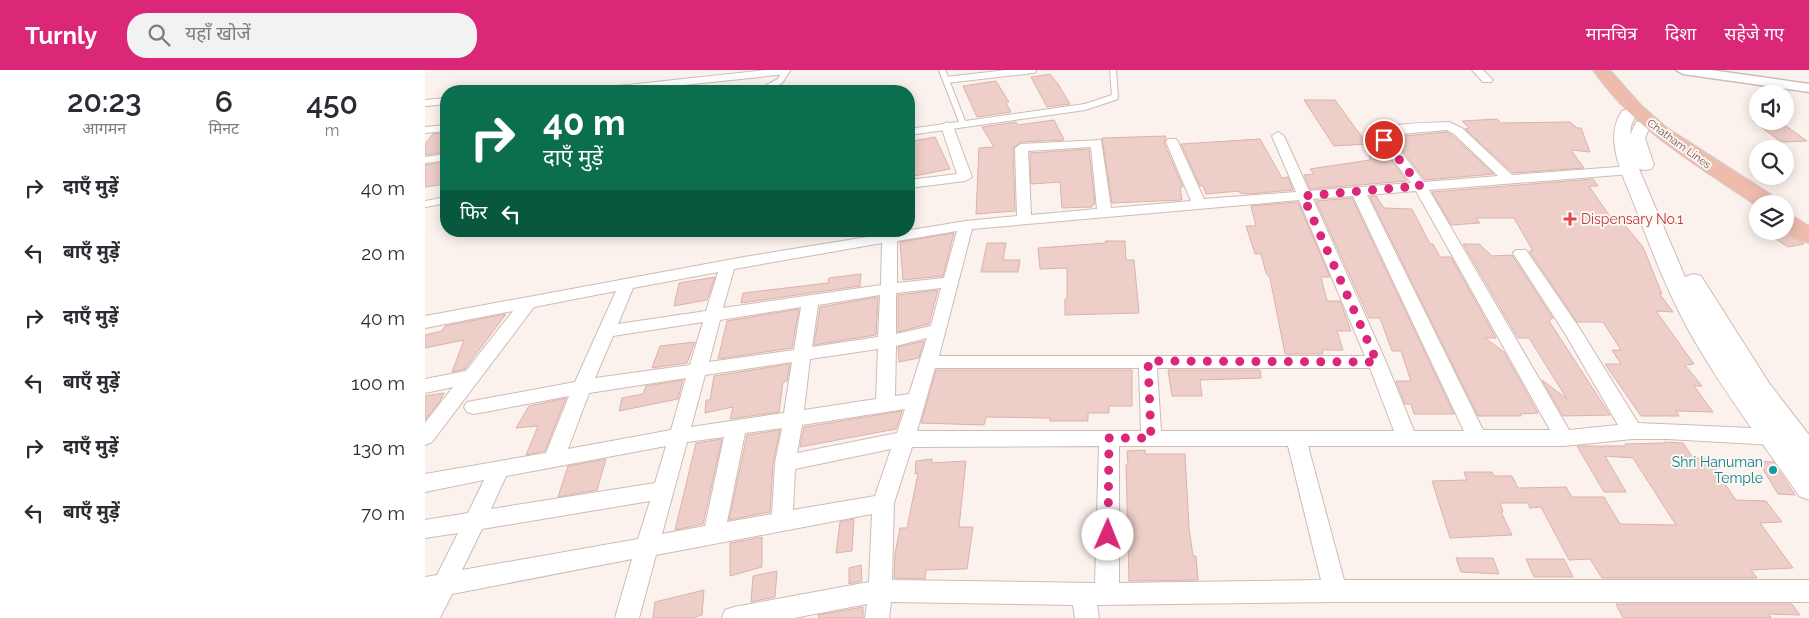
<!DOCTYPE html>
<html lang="hi">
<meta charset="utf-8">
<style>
:root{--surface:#fff;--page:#f2f2f3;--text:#2b2b33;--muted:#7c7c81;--accent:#db2777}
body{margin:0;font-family:Raleway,"Noto Sans Devanagari",sans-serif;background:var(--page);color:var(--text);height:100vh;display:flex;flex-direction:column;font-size:19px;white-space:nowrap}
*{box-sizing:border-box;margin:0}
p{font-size:16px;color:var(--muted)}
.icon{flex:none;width:28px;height:28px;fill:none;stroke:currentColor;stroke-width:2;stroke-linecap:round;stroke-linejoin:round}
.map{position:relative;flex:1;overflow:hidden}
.panel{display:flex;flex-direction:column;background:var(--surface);width:425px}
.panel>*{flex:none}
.guide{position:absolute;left:15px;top:15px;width:475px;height:152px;border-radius:20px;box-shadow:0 2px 12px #0003;background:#0b6e4f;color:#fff;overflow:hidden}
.controls{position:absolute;left:1324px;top:15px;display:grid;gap:10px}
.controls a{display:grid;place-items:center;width:45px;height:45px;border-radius:50%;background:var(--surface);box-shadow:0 2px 12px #0003;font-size:25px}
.pin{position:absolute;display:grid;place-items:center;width:42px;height:42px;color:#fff;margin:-21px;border:2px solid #fff;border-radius:50%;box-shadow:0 1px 5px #0007}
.me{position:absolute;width:55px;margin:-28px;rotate:1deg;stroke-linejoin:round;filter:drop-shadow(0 0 4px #0008)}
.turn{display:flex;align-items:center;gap:18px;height:105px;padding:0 20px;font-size:22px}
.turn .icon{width:65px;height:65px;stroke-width:2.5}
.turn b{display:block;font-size:35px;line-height:42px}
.then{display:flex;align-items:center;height:48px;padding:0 20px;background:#0003;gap:10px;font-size:19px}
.eta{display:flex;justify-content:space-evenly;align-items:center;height:85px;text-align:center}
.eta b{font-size:30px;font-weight:600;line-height:35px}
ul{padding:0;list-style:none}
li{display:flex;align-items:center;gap:15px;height:65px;padding:0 20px}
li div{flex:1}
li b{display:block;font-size:19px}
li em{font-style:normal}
header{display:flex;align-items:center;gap:30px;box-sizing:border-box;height:70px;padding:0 25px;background:var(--accent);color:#fff}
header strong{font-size:24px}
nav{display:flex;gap:28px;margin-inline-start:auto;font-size:18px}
.search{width:350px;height:45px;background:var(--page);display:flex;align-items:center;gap:12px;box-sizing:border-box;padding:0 18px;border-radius:20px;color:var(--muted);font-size:19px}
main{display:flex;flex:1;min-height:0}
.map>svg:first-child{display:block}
.building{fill:#edcec8;stroke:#ddb2aa}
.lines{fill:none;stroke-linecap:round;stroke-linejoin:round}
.service-casing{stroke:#cebbb6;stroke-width:8}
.minor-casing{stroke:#cebbb6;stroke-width:2}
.tertiary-casing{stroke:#cebbb6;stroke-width:3}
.secondary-casing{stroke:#d1bab4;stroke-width:2}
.trunk-casing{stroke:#d8d0cf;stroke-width:2}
.service{stroke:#fff;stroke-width:6}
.minor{fill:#fff;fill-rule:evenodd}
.tertiary{fill:#fff;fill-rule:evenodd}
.secondary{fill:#fff;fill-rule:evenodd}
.trunk{fill:#eebcad;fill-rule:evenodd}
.route{stroke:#db2777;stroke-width:9;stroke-dasharray:0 16.2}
.health-dot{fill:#e0444e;stroke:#fdf7f3;stroke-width:2}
.culture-dot{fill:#0f9aa8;stroke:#fdf7f3;stroke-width:2}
.labels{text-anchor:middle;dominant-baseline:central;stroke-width:4;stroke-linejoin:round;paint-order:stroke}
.far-street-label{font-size:11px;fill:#745652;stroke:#fdf7f3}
.health-label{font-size:14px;fill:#be3a42;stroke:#fdf7f3;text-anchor:start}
.culture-label{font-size:14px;fill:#0d838f;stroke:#fdf7f3;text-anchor:end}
</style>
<header>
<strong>Turnly</strong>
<div class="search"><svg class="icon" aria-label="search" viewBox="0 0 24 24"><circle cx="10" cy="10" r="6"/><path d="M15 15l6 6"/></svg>यहाँ खोजें</div>
<nav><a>मानचित्र</a><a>दिशा</a><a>सहेजे गए</a></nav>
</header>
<main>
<section class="panel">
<div class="eta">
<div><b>20:23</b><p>आगमन</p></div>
<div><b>6</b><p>मिनट</p></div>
<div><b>450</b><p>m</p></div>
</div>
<ul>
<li><svg class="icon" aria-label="right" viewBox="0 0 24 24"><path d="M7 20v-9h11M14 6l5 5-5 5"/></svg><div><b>दाएँ मुड़ें</b></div><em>40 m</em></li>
<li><svg class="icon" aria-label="left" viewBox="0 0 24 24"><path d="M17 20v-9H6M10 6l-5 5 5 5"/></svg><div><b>बाएँ मुड़ें</b></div><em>20 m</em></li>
<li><svg class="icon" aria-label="right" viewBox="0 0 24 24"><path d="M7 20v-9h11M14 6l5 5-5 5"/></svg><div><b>दाएँ मुड़ें</b></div><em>40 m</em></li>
<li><svg class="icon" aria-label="left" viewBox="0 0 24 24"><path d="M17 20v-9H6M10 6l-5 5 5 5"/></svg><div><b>बाएँ मुड़ें</b></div><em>100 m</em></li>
<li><svg class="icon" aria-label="right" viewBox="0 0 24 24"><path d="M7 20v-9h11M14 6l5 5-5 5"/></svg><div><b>दाएँ मुड़ें</b></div><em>130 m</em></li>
<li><svg class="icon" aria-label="left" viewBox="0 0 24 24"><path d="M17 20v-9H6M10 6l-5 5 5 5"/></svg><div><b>बाएँ मुड़ें</b></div><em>70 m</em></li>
</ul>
</section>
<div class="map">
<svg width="1384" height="548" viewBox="0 0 1384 548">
<rect width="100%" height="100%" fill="#fbf2ed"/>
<path class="building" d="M625,4L633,14L645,34L622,37L606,7Z
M571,11L584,32L581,33L586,42L552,47L538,16Z
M879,30H910L942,74L909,76Z
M1072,49L1076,53L1145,52L1152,58H1156L1165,82L1146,80L1159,98L1088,103L1040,59L1044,58L1037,51Z
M629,50L639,70L596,72L588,78L590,141L551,144L554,78L569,77L557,57L591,52L593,55Z
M1328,51H1354L1382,71L1356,72Z
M1022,62L1028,66L1069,104L1000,110L967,67Z
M21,63V82L0,85V74L8,64Z
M741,66L739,73L758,117H755L757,130L687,133L677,68Z
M510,67L525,99L484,107V74L489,73L488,71Z
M835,69L857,108L863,107L868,120L823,124L815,123L814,121L781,124L778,116H775L756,74Z
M943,69H951L982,111L885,119L879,105L889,104L885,99L945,90Z
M664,79L670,134L667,135V137L637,138L635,112L606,114L605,83Z
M21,92V114L0,117V95Z
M1168,109L1173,116H1164L1186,148H1194L1218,177L1237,224L1234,223L1248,242L1231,241L1269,294L1260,295L1277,316H1269L1288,342L1251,341L1254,346H1216L1180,294H1196L1187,280H1196L1178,252H1152L1104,181H1108L1089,148H1051L1055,153L1026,155L1007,122Z
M951,126L959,138L987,139L1005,174H1008L1015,187H1026L1071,268H1060L1079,282L1113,343L1095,344L1096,346H1053L945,127Z
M927,128L1029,344H989L986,334H980L971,311H986L976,281H967L955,248H944L891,131Z
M873,132L905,207H896L902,231H915L926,261H912L918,280H897L898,284H860L845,208L841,203L836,184H830L821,156H831L826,136Z
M1338,161H1358L1379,174L1363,177Z
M529,163L518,206L478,210L475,172Z
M680,171H700L701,190H709L714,243L640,245V229H642V198L615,199L613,178L681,173Z
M562,173H581L578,190H595L593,202H556Z
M1038,174H1054L1067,186L1087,185L1128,248L1124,251L1185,345L1138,346L1117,310L1142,329L1104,268H1093Z
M436,204L435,216L316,233L318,223L403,213L404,208Z
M290,207L282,230L249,236L254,213Z
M513,220L504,254L473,262V225Z
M453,227L451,265L389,275L395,237Z
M374,239L367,278L293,289L302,251Z
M81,244L40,299L27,302L39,270L0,278V265L17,261L20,256Z
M499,271L494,288L474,292L473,277Z
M270,272L262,293L227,298L235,276Z
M365,294L362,311L358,312L354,342L305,349L308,337L280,343L281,330H285L289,306Z
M511,300H707V336H684V343H663V351H625V348L561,347L559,355L496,353Z
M743,300H835L836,308L775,310L777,326H747Z
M258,310L253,329L194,341L197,328L218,324L221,316Z
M19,323L15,331L0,350V326Z
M141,328L120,381L101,385L113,356L91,358L104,336Z
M477,341L471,359L375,377L379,357Z
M355,360L348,393L345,442L304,450L322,365Z
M297,369L278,454L250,460L271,373Z
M1239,372L1258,373L1268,388L1283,389L1311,430L1341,431L1357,452L1335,453L1368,498L1326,500L1332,508H1177L1165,489L1144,490L1116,437L1105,438L1103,433H1075L1078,442H1076L1087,465L1025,468L1007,411L1042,410L1039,402H1067L1069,406H1087L1093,418L1141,417L1147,427H1179L1195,454L1251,455L1208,388L1180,386L1201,422H1179L1152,376H1174L1175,378L1176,376H1201L1200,374L1240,373Z
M720,380V384H760L764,458L768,486H771L773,510L704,511L701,395H703L702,381Z
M181,389L172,420L133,427L143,396Z
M507,389V393L541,391L534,457H548L542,499L501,500L500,509L469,508L470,484L475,458H482L493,403L490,404L491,391Z
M1333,391L1348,392L1370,425L1353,424Z
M429,449L427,481L411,483L415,452Z
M337,467V497L305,506V473Z
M1031,488H1068L1074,504L1036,502Z
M1101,489H1139L1148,507H1109Z
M436,495L437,511L424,514V498Z
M352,501L350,527L326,532L328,506Z
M279,520L277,545L267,548H228L230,532Z
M1191,534H1367L1375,545L1344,544L1346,548H1198Z
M438,537V548H394L393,545Z"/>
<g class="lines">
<g class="service-casing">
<path id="service" d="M517,0L538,54
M521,10L608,0
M119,21H127
M175,21L361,1
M337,21L355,11L362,0
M0,33L21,31
M0,60L21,58
M484,62L660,37L690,27L688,0
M0,90L21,87
M0,134L21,130"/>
</g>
<g class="minor-casing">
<path id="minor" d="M1047,0H1058L1068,10L1066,12H1058Z
M522,52L528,56L547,107L540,111L484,118V110L532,104L516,56Z
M1024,52L1037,58L1087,105L1206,96L1213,100L1206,104L1004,120L1144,360L1193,355L1141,265L1088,183L1091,180H1101L1155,259L1213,353L1349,359L1356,362L1359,367L1356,372L1349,375L1242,369H1207L1139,376H883L919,510H1384V532H910L672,535L674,548H650L648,535L466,532L464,548H440L442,534L369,548H297L300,540L309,537L444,512L447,444L231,485L214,548H190L207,489L27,524L15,548H0V507L12,505L33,463L0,468V450L43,443L59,410L0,422V404L121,383L144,326L49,344L42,342L39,337L42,332L150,312L191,221L109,237L7,372L0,375V353L28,317L0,323V309L41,301L88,241L0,258V246L319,187L541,151L592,146L590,78L596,74L676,70L686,138L766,131L741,72L743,69H751L753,72L779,129L871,122L847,66L853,62L859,66L884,121L986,113L955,73L950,63C960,52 1008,53 1024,52ZM1022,60L1029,64L1073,106L999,112L963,65ZM666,77L672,139L606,145L603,81ZM991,121L1125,360H1058L942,125ZM928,126L1039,361H989L961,292L888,129ZM874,130L940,286H514L547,159ZM532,161L519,208L472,213V171ZM457,173L456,215L298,238L309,199ZM293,202L281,241L193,254L208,218ZM516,218L506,256L471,264V223ZM455,225L453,267L387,277L393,235ZM376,237L369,280L284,292L295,250ZM278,252L265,295L170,308L188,266ZM502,268L484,324L470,326L471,276ZM453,279L451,329L379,340L385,289ZM367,292L359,343L266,357L280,305ZM510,298H714L716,361H492ZM732,298H945L969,361H736ZM261,308L246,360L143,379L164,323ZM480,339L472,363L372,383L377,355ZM357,358L350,393L347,444L302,452L320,363ZM299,367L280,456L237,464L262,372ZM241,376L230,413L66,439L81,406ZM674,376L670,513L467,510L469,433L487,377ZM694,376H863L896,510L694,513ZM466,379L450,426L368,440L370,399ZM225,431L213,469L37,500L57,459Z"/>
</g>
<g class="tertiary-casing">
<path id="tertiary" d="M1251,0H1286L1384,14V22L1258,4Z"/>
</g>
<g class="secondary-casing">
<path id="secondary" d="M1203,39L1209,41L1211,44L1206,56L1205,65L1211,52H1223L1225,56L1220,68L1229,95L1226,99L1220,100L1214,99L1260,207L1268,204L1276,206L1344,313L1384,365V430L1374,426C1340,376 1303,328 1272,275C1246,231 1227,182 1209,134C1198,105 1178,69 1197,41Z"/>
</g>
<g class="trunk-casing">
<path id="trunk" d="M1168,0H1185L1216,35L1241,57L1353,129L1356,134H1332V136C1272,95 1210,61 1168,0Z
M1360,144L1368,146L1384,156V173L1376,171L1360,161Z"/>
</g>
<use href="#service" class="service"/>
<use href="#minor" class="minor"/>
<use href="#tertiary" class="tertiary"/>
<use href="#secondary" class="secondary"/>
<use href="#trunk" class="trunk"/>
</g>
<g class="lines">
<path class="route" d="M683,465L684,368H726L723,291L952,292L878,126L995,116L959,70"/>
</g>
<path class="health-dot" d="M1142.5 141.5h5v5h5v5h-5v5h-5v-5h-5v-5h5z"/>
<circle class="culture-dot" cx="1348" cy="400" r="5"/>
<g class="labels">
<g class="far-street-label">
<text transform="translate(1254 74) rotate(36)">Chatham Lines</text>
</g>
<g class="health-label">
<text x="1156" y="149">Dispensary No.1</text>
</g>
<g class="culture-label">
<text x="1338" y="392">Shri Hanuman<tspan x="1338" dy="16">Temple</tspan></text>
</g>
</g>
</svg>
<div class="controls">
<a><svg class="icon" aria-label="sound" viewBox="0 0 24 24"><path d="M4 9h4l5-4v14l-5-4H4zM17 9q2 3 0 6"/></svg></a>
<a><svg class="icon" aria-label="search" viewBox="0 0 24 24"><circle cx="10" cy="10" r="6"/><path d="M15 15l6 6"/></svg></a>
<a><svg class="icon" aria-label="layers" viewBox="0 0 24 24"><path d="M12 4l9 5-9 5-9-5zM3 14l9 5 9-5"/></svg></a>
</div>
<div class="pin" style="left:959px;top:70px;background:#d93025"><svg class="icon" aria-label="arrive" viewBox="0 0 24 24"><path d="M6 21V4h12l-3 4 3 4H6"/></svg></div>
<svg class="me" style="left:683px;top:465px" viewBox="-20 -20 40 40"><circle r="19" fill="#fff"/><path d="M0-13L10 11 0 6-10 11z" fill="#db2777"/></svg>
<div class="guide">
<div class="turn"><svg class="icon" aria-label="right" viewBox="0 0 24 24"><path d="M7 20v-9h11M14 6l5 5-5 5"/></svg><div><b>40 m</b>दाएँ मुड़ें</div></div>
<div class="then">फिर<svg class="icon" aria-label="left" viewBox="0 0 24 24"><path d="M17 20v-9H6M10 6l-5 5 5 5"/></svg></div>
</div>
</div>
</main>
